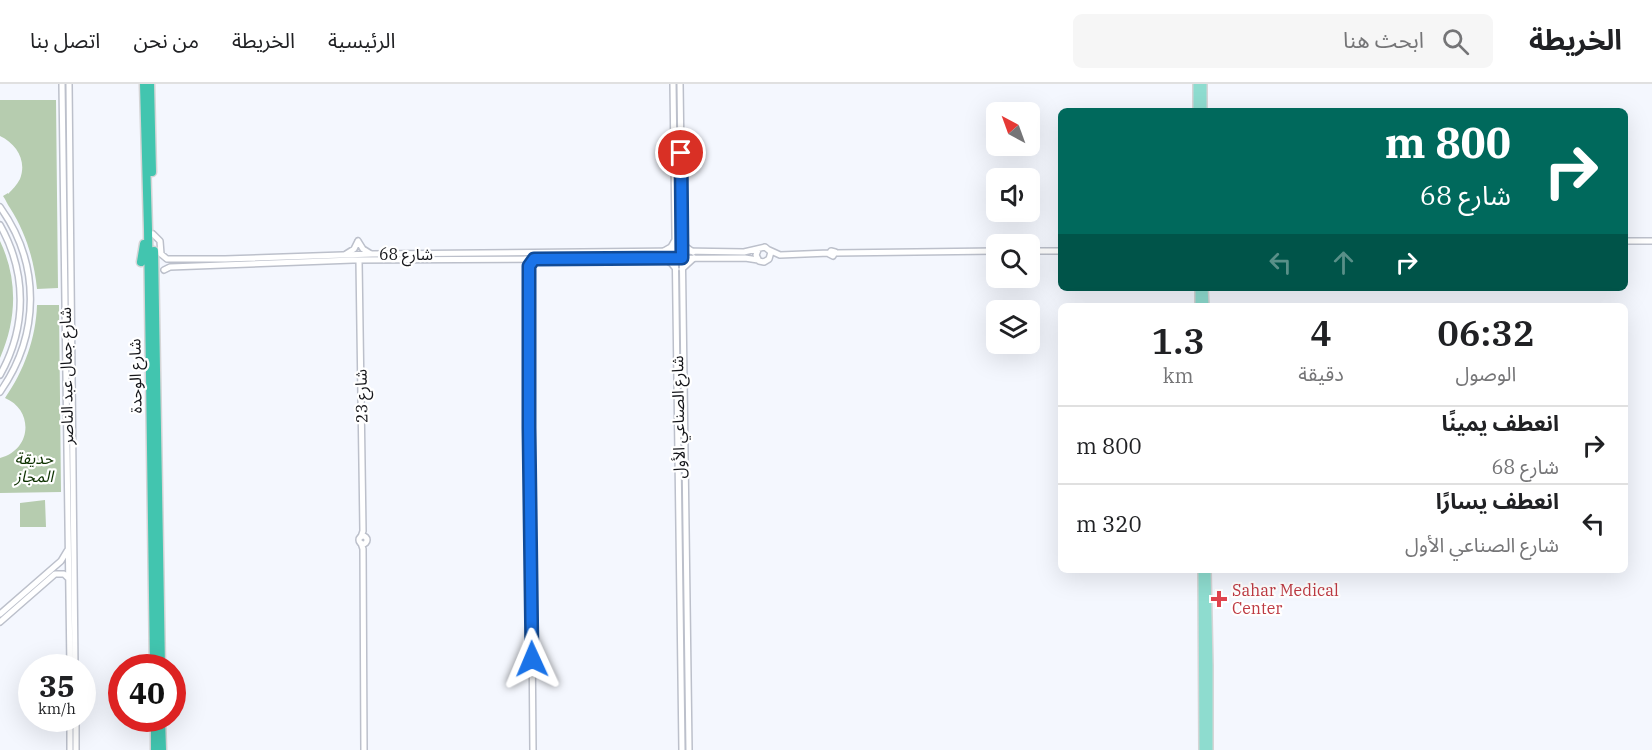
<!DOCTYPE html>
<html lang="ar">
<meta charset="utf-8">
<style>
:root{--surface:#fff;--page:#f6f6f6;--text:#202124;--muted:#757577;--line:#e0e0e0}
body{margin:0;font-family:"IBM Plex Serif","Noto Sans Arabic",serif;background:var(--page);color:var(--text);direction:rtl;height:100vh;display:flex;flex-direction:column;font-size:22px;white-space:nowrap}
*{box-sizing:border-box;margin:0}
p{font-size:20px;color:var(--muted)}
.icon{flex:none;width:33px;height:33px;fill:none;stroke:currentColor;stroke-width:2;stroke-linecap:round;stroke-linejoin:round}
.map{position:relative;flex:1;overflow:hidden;direction:ltr}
.sheet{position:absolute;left:1058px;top:219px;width:570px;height:270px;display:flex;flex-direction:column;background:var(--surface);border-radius:9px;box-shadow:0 6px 24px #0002;direction:rtl}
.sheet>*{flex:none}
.banner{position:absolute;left:1058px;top:24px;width:570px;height:183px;border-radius:9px;box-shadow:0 6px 24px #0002;direction:rtl;background:#00695c;color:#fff;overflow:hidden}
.needle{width:39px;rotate:319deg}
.tools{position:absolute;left:986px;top:18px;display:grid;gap:12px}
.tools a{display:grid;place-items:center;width:54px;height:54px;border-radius:9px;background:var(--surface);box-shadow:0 6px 24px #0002;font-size:30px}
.speed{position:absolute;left:18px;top:570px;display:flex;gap:12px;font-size:30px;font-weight:700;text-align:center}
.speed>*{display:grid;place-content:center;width:78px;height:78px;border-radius:50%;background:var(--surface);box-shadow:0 6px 24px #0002;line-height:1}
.speed small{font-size:15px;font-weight:400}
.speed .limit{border:9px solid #d22;background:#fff;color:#111}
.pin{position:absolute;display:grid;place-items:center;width:51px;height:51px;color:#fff;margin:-26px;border:3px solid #fff;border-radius:50%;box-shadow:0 2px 6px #0007}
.me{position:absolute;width:66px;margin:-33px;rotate:359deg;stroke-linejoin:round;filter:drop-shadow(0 0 4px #0008)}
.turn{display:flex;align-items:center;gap:21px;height:126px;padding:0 18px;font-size:27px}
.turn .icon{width:78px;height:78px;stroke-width:2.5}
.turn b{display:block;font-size:42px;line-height:51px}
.lanes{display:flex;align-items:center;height:57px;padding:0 18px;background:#0003;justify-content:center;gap:30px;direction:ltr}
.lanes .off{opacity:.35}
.eta{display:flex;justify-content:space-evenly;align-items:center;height:102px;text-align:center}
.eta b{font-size:36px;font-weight:600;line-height:42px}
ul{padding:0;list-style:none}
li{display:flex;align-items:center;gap:18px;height:78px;padding:0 18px;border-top:2px solid var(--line)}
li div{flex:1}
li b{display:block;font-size:22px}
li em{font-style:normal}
header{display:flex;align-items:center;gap:36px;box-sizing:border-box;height:84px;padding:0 30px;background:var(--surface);border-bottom:2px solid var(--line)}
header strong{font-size:28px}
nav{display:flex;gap:33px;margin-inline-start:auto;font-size:21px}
.search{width:420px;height:54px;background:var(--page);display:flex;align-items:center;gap:15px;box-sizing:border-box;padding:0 21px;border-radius:9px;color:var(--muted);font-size:22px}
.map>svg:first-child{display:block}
.green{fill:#b6ccaf}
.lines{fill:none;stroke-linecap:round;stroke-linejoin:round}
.tertiary-casing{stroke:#bcc0cb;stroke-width:8}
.secondary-casing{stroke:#bcc0cb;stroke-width:8}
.primary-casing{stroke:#d5d5d6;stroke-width:10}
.motorway-casing{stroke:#d5d5d6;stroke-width:11}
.tertiary{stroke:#fff;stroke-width:5}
.secondary{stroke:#fff;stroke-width:5}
.primary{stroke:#8edccf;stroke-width:7}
.motorway{stroke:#42c5af;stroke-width:8}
.route-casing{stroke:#114b97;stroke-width:15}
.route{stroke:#1a73e8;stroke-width:10}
.health-dot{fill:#e0444e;stroke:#fff;stroke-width:2}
.labels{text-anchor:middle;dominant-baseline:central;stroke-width:4.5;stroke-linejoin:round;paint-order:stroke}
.street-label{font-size:16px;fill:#141519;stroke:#fff}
.park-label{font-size:16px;font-style:italic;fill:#0e3200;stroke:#fff}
.health-label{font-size:16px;fill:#be3a42;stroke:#fff;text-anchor:start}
</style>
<header>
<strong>الخريطة</strong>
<div class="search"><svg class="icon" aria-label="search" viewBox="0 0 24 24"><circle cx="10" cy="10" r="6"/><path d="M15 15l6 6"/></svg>ابحث هنا</div>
<nav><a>الرئيسية</a><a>الخريطة</a><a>من نحن</a><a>اتصل بنا</a></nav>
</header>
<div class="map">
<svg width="1652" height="666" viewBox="0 0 1652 666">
<rect width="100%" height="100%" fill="#f4f7fe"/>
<path class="green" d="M0,16H56L58,204L37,205C34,176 26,149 10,124C7,120 6,116 3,112L8,109V110C12,106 17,101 20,95C27,77 17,60 0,52Z
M0,157C18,195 17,235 0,274Z
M37,221H59L61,408L0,409V374C32,366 34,326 5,314C24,287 36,254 37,221Z
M45,416L46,443H20V419Z"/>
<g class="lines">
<g class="tertiary-casing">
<path id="tertiary" d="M62,0L70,584
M69,0L75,584
M153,150L160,157L161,170L167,175H225L372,170L682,167L744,168L765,163L771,168L769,175L764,178L759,177L756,171L758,166
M358,157L363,165L371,170
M1624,157H1652
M769,166L780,171L829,169
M831,167L835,168L833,172L829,170Z
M1029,167H1060
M835,169L996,167
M346,170L354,165L358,157
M525,175L529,183L533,666
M359,177L363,447L361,453
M164,186L170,183L353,176L745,174L758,176
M359 456a4 4 0 1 1 8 0a4 4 0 1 1-8 0Z
M361,459L363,465L364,666
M0,530L61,477L67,467
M0,538L55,490H64L68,494
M70,634V666
M76,634V666"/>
</g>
<g class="secondary-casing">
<path id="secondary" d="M673,0L682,666
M680,0L689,666
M0,123C41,180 40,251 0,308
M0,141C27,189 27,243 0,291
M682,160L693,168
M664,167L671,163L675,156
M663,174L671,179L676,185
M682,185L694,174"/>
</g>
<g class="primary-casing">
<path id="primary" d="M1197,0V27
M1203,0V27
M1199,204V222
M1204,204L1205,222
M1202,486L1203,666
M1207,486L1209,582V666"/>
</g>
<g class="motorway-casing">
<path id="motorway" d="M144,0L148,145L154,584
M150,0L152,88
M154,167L161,584
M141,178L144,160
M155,634V666
M161,634L162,666"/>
</g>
<use href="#tertiary" class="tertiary"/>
<use href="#secondary" class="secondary"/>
<use href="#primary" class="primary"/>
<use href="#motorway" class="motorway"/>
</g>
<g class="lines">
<g class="route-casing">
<path id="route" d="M532,575L529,344V182L534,175L682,174L681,69"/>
</g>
<use href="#route" class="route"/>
</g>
<path class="health-dot" d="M1216 506h6v6h6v6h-6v6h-6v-6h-6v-6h6z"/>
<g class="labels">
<g class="street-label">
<text x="406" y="170">شارع 68</text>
<text transform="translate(66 292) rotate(-91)">شارع جمال عبد الناصر</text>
<text transform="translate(135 292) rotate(-91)">شارع الوحدة</text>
<text transform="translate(361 312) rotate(-91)">شارع 23</text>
<text transform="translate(678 333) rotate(-91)">شارع الصناعي الأول</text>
</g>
<g class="park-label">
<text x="34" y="374">حديقة<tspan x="34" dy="18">المجاز</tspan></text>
</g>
<g class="health-label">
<text x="1232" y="506">Sahar Medical<tspan x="1232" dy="18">Center</tspan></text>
</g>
</g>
</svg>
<div class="tools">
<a><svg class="needle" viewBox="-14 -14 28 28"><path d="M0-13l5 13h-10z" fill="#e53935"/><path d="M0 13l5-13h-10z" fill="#757577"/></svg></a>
<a><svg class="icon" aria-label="sound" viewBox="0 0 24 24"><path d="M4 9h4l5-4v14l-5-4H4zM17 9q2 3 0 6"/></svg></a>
<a><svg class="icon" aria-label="search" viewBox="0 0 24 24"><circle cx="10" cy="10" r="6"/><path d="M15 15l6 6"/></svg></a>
<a><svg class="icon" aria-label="layers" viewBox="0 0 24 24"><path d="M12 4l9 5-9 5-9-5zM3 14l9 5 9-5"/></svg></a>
</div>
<div class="speed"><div>35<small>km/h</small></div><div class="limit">40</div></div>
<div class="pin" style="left:681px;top:69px;background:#d93025"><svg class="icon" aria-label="arrive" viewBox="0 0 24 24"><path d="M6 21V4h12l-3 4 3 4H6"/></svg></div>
<svg class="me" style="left:532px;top:575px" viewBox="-20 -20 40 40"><path d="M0-17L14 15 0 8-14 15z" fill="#1a73e8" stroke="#fff" stroke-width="4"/></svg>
<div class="banner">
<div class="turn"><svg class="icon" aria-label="right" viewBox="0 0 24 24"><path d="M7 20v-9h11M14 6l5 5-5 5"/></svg><div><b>800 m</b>شارع 68</div></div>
<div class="lanes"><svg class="icon off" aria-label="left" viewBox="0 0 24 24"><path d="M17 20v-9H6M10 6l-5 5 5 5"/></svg><svg class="icon off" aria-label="ahead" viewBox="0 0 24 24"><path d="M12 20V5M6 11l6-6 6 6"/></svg><svg class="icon" aria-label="right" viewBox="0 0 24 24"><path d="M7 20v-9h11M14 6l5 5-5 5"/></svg></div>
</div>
<section class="sheet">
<div class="eta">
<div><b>06:32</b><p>الوصول</p></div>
<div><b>4</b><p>دقيقة</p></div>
<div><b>1.3</b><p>km</p></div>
</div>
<ul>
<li><svg class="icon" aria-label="right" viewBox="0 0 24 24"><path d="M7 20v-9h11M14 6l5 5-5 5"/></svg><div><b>انعطف يمينًا</b><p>شارع 68</p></div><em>800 m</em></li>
<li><svg class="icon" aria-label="left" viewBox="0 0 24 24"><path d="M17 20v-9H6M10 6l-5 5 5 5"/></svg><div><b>انعطف يسارًا</b><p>شارع الصناعي الأول</p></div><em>320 m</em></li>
</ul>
</section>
</div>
